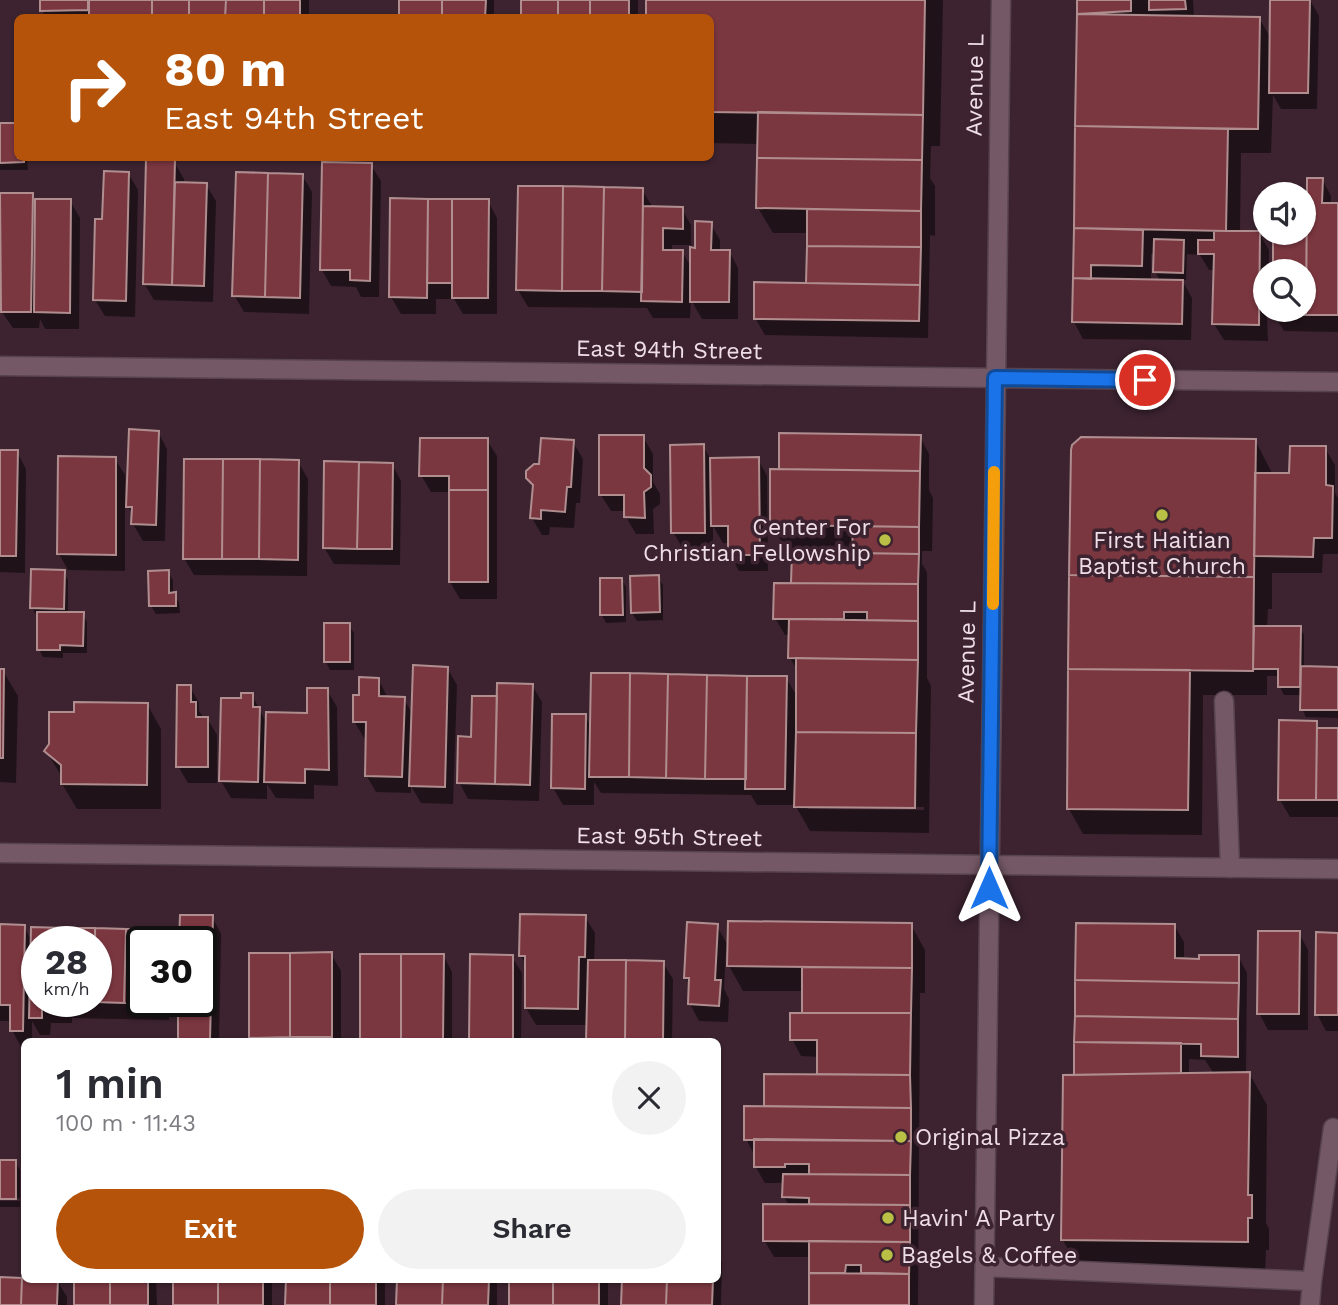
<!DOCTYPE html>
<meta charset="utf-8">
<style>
:root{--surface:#fff;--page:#f2f2f3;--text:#2b2b33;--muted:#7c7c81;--accent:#b45309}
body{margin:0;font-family:"Work Sans",sans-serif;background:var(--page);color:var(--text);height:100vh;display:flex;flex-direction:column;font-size:26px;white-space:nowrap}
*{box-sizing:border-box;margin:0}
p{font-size:23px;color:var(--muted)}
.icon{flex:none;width:38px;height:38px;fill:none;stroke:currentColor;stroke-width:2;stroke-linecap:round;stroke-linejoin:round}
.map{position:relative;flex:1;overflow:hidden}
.details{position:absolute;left:21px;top:1038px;width:700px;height:245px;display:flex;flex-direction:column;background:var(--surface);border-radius:10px;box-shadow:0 2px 5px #0004}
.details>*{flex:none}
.top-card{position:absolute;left:14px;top:14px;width:700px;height:147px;border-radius:10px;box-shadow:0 2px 5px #0004;background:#b45309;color:#fff;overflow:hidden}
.controls{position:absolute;left:1253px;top:182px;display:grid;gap:14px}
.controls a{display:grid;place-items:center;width:63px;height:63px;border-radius:50%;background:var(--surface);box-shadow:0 2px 5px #0004;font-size:35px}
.speed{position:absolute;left:21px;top:926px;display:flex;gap:14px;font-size:35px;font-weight:700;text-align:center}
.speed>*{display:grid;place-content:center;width:91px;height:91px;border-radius:50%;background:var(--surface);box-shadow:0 2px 5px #0004;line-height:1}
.speed small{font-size:18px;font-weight:400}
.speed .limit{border:4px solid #111;border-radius:10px;background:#fff;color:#111}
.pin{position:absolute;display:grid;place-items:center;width:60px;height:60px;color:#fff;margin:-30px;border:4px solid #fff;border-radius:50%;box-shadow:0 2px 7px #0007}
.me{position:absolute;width:77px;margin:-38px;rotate:0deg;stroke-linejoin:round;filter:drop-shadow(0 0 5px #0008)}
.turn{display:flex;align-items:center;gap:24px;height:147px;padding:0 35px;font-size:32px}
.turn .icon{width:91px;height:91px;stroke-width:2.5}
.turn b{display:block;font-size:49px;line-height:60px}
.round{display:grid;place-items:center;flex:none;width:74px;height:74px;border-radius:37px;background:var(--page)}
.headline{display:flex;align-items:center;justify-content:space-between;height:119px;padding:0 35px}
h1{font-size:42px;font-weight:600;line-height:52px}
.cta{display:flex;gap:14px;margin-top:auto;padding:14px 35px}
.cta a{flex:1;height:80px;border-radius:42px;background:var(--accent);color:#fff;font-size:28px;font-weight:600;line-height:80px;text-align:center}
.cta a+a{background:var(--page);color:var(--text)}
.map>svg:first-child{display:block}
.shadow{fill:#0007;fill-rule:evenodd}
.building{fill:#7b3740;stroke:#b08e90;stroke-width:2}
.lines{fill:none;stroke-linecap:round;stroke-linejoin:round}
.service-casing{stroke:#57434d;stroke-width:21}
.minor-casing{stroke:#57434d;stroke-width:21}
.service{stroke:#745865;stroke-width:18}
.minor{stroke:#745865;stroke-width:18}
.route-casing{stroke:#114b97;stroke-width:18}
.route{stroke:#1a73e8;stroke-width:12}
.slow{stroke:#f59e0b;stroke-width:12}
.poi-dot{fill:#bac045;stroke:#3c232f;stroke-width:2.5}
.labels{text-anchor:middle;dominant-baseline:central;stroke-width:7;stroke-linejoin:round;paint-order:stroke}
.street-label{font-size:23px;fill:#efdee5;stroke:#3c232f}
.poi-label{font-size:23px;fill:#efdee5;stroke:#3c232f;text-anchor:start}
</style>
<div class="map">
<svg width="1338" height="1305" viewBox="0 0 1338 1305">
<rect width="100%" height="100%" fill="#3c232f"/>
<path class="shadow" d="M42,0H309V18H46L42,10Z
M401,0H494V18H401Z
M523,0H638V18H523Z
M648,0H943L940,146H931L930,178L935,186V236L930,235L928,338L765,335L755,318L808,285L809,233H773L758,208L759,144L710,143V18Z
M1079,0H1193L1194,17L1259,18L1272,40V0H1310L1319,16L1317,109H1281L1273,95L1271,153H1241L1240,233H1259L1269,250V271H1265L1268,341L1224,340L1214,324L1215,270H1209L1200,255L1187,254L1186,280H1182L1192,298L1191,340L1083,339L1074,322ZM1151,254H1156L1155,271L1160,281H1151Z
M0,125L18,158H27L28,170H0Z
M174,162L184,179V184L206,185L216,201L213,302L154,300L144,283Z
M371,165L381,181L379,297H361L356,287L331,286L322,270Z
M128,173L138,190L135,317L105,316L95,300L104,221Z
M302,175L312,192L309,314L244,312L234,295Z
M1322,179L1331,196V205H1338V332L1284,331L1274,315V310H1304V271H1275V233H1304V196L1308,197Z
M642,190L652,206L682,209L691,225V245H672V251H682L692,269L710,223L720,240V252L729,251L738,268V319H702L691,300L690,318H653L647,308L528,307L518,290Z
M0,195H32L35,200L70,201L80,218L79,329H45L40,319L39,328H13L6,318L0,309Z
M488,201L497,218V314H463L454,299H436V314H401L391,297Z
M158,432L167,449L165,541H143L133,524V515L128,507Z
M781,435L920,437L929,454V490L933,498L932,551H922V564L927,572V678L931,686L929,833L810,831L795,805H757L751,795L601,793L594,782V805H563L553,788L585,716L592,729L786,678L798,698V671L790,658V635H785L775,618L793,585L794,554L854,555V550L786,549L771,524L781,471ZM808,805L924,807V810L808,809Z
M643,437L653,454V482L660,494V504L653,509L654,534H636L626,517V511H611L601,495Z
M487,440L497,456V599H460L450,582L451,492H431L421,475Z
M1255,440L1273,475H1291L1325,448L1335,465V493L1338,498V554H1323L1322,573H1272V609H1268L1267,627H1300L1304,635V668H1338V718L1306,717L1302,709V695H1284L1280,687V676H1267V695H1203L1202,835L1083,834L1069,809Z
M573,442L583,459L580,503H576L574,528L550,527L549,535H542L532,518L534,489L528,477Z
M703,446L711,460L758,459L767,476L768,571H739L730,555V543H723L713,526V549H683L673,532Z
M0,452H17L26,469L25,573L0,572Z
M115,459L125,475V571L68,570L59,554Z
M298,462L308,479L307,576L194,575L184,558Z
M392,464L401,481L400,565L334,564L324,547Z
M64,572L68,580V614H83L87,622V653H63V658L43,657L39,649V616H37L32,608Z
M168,572L173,580V594L179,602L180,613L156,614L151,606Z
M658,577L663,585V620L637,621L632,613Z
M621,579L626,587V622L606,623L602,615Z
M349,625L354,633V670H330L326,662Z
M447,668L457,685L453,804L421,803L411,786V793L376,792L366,775L367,738H364L354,721L360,697L378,679L388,698L404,699L413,715Z
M0,671H3L18,696L16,783L0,782Z
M532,685L542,702L539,801L468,799L459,782L473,739L499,698Z
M190,687L199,703V711L204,718H207L217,735V783H188L178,766Z
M327,690L337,707L338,786L314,785V799L276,798L267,784V799L231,798L221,781L243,700L252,695L267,724L308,715Z
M147,704L161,729V809H77L62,784V777L46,751L76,714Z
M1316,723L1320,730H1338V817H1290L1280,800Z
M521,916L585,917L595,933L594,962L663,963L673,979L672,1041H588V1025H536L526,1008L527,967L521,956Z
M212,917L221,934L219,1041H181L180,1001H201Z
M911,925L925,950V993H920L918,1305H811V1257H774L764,1240L789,1205L784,1197V1183H765L755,1166V1156L746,1139L765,1108L766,1075L819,1076V1057L801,1056L792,1039L803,1015V991H743L729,966V952H726L724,989L729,999L728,1022L699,1021L690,1004V986L686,978L717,926L729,947Z
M1174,925L1184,942V960L1238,956L1247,973L1246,1073H1249L1267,1105L1266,1223L1269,1229V1250H1266L1265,1274L1081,1271L1062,1239L1077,1077ZM1189,1059L1205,1060L1214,1074L1189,1075Z
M0,926L24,927L32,941V929L160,931L166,942H142V1001H169V1020L72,1018V1023H51L50,1035H40L32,1021V1041H24V1047H21L12,1030V1021H0ZM37,942H96V1001H37Z
M1299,933L1308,950V1030H1268L1259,1013Z
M1338,934V1031H1326L1317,1014Z
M331,954L341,971V1041H253L251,1037Z
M443,955L452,972V1041H364L362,1038Z
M512,957L522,973L521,1041H473L471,1039Z
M0,1162H15L20,1170V1198L0,1197Z
M0,1201H20V1207H0Z
M718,1255L722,1263L721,1305H623L624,1279H718Z
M0,1279L57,1280L67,1297V1305H0Z
M76,1279H104L106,1282L156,1279L157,1305H75Z
M175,1279H272V1305H175Z
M287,1279H385V1305H287Z
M398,1279H497V1305H398Z
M511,1279H608V1305H510Z"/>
<path class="building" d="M40,0H88V10L40,11Z
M89,0H152V18H89Z
M152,0H189V18H152Z
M189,0H226L225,18H189Z
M226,0H264V18H225Z
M264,0H300V18H264Z
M399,0H442V18H399Z
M442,0H486L485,18H442Z
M521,0H558V18H521Z
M558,0H590V18H558Z
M590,0H629V18H590Z
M646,0H925L923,115L710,112V18H646Z
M1077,0H1131V11L1077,14Z
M1149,0H1185L1186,9L1149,10Z
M1270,0H1310L1308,93H1269Z
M1077,14L1260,17L1258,129L1075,126Z
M758,112L923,115L922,160L757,158Z
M0,123H18V158H24V162L0,163Z
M1075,126L1228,129L1226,231L1074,228Z
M757,158L922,160L921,211L756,208Z
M146,159L175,160L172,285L143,284Z
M322,162L372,163L370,281L350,280V270H320Z
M104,171L129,172L126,301L93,300L95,219H102Z
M236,172L268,173L265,297L232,296Z
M268,173L303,174L300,298L265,297Z
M1307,178H1323L1322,203H1338V315H1306Z
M175,182L207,183L204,286L172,285Z
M518,186H563L562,291L516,290Z
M563,186L604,187L602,291H562Z
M604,187L643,188L642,292L602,291Z
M0,193H33L31,312H1Z
M1304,195H1307L1306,315H1273V310H1304V271H1273V233H1304Z
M390,198L428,199L427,298L389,297Z
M35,199H71L70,313L34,312Z
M428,199H452V283H427Z
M452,199H489L488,298H452Z
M643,206L683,207V229L663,228V250H683L682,302L641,301Z
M807,209L921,211V247L807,246Z
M695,221L712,222L711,250H730L729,302H690V247L695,248Z
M1074,228L1143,230L1142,266L1091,265V279L1073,278Z
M1214,231H1260L1259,325L1212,324L1214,254H1198V240H1214Z
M1154,239L1184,240L1183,273L1153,272Z
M807,246L921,247L920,285L806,283Z
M1073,278L1183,280L1182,324L1072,322Z
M754,282L920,285L919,321L754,319Z
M129,429L159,431L156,525L131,524L132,507H126Z
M779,433L921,435L920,471L779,469Z
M599,435H644V468L651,475V487L644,492L645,518L624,517V495H599Z
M1081,437L1256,439L1254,577L1069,575L1071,450L1072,445Z
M420,438H488V490H449V476H419Z
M541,438L574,440L571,487H567L565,512L541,510V519L530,518L533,485L526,478V471L534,464H539Z
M704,444L705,533H671L670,445Z
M1290,446H1326V485L1333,486L1332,538H1314L1313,557L1254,556L1255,473H1289Z
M0,450H18L16,556H0Z
M58,456L116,457V555L57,554Z
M759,457L760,555H728V526H711L710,458Z
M184,459H223L222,559H183Z
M223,459H260L259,559H222Z
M260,459L299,460L298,560L259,559Z
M324,461L359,462L357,549L323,548Z
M359,462L393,463L392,549H357Z
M770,469L920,471L919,527L770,525Z
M449,490H488V582H449Z
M853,526L919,527V554L852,553Z
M792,552L919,554L918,584L791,583Z
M31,569L65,570L64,609L30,608Z
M169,570V593L176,592V606H149L148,571Z
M659,575L660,612L631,613L630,576Z
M1069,575L1254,577L1253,671L1068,669Z
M600,578H622L623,615H600Z
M774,583L918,584V621L867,620V612H844V619H773Z
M37,612H84L83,646L60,645V650H37Z
M789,619L918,621V660L788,658Z
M324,623H350V662H324Z
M1254,626H1301L1300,687H1278V669H1253Z
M796,658L918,660L916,733L796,732Z
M413,665L448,667L445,787L409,786Z
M1301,666L1338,667V710H1300Z
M0,669H4L3,758H0Z
M1068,669L1190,670L1188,810L1067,809Z
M591,673H630L629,777H589Z
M630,673L668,674L666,778L629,777Z
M668,674L707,675L705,779L666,778Z
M707,675L747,676L746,779H705Z
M747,676H787L785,789H745Z
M359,677L379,678V696L405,697L402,777L365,776L366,722H353V695H359Z
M497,683L533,684L530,785L495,784Z
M177,685H191V702H196V717H208V767H176Z
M307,688H328L329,770L305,769V783L264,782L266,712L307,713Z
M241,693H253V707H260L258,782L219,781L221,698H241Z
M472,696H497L495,784L457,783L458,736L471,737Z
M74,702L148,703L147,785L61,784V765L44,751L49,744V712H74Z
M552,714H586L585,789L551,788Z
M1279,720L1317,721L1316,800H1278Z
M1317,728H1338V800H1316Z
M796,732L916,733L915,808L794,807Z
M520,914L586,915L585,957H579L578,1009L525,1008V956H519Z
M180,915H213L210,1040H178V1001H201V942H179Z
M728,921L912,923V968L727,966Z
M687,922L718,924L715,980H721L719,1006L688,1004L689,978H684Z
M1076,923L1175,924V958L1199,959V955H1239V983L1075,980Z
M0,924L25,925L23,1031H10V1005H0Z
M31,927L65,928L64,942H37V1001H63L64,1007L42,1006V1018H29Z
M65,928H95V942H64Z
M95,928L126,929L124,1003L94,1002L96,1001Z
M126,929H161V942H142V1001H160V1004L124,1003Z
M1258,931H1300L1299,1014H1257Z
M1316,932L1338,933V1015H1315Z
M332,952V1037H290V953Z
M249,953H290V1037L249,1038Z
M360,954H401V1039H360Z
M401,954H444L443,1039H401Z
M470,954L513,955V1040L469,1039Z
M588,960H626L625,1041H586Z
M626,960L664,961L663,1041H625Z
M802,967L912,968L911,1013H802Z
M1075,980L1239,983L1238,1019L1075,1016Z
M790,1013H911L910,1075L817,1074V1040H790Z
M1075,1016L1238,1019V1057L1201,1056V1044L1074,1042Z
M1074,1042L1181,1043V1073L1074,1075Z
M1250,1072L1248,1195H1252V1218H1248V1242L1061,1240L1063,1075Z
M764,1074L910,1075L911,1108L764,1106Z
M744,1106L911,1108V1141L744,1140Z
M754,1139L911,1141L910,1175L809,1174V1164H785V1167H754Z
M0,1160H16V1199H0Z
M783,1174L910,1175V1205L809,1204V1198L782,1197Z
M763,1204L910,1205V1242L763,1241Z
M809,1241L910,1242L909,1274L861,1273V1265H846L845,1273H809Z
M809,1273L909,1274V1305H809Z
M0,1277L22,1278L21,1305H0Z
M22,1278L58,1279L57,1305H21Z
M74,1279L110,1280V1305H74Z
M125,1279H148V1305H110V1280Z
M173,1279H218V1305H173Z
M218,1279H263V1305H218Z
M286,1279H330V1305H285Z
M330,1279H376V1305H330Z
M397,1279H443L442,1305H396Z
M443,1279H489L488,1305H442Z
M509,1279H553V1305H509Z
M553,1279H599V1305H553Z
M622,1279H667L666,1305H621Z
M667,1279H713L712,1305H666Z"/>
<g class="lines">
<g class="service-casing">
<path id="service" d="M1224,701L1230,868
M985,1267L1312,1281L1310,1305
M1312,1281L1333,1128"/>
</g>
<g class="minor-casing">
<path id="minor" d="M0,366L1338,382
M0,853L1338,869
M984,1305L1001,0"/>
</g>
<use href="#service" class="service"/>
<use href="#minor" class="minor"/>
</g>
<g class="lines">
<g class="route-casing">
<path id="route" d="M989,888L995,378L1145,380"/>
</g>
<use href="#route" class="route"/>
<path class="slow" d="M993,604L994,472"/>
</g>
<g class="poi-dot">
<circle cx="1162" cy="515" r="7"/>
<circle cx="885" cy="540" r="7"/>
<circle cx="901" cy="1137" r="7"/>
<circle cx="888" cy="1218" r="7"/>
<circle cx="887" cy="1255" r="7"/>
</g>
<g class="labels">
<g class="street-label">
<text transform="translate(975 85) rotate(-89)">Avenue L</text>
<text transform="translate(669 350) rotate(1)">East 94th Street</text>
<text transform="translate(967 652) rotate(-89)">Avenue L</text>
<text transform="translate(669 837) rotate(1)">East 95th Street</text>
</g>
<g class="poi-label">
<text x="871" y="527" text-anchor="end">Center For<tspan x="871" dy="26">Christian Fellowship</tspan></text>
<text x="1162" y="540" text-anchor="middle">First Haitian<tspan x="1162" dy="26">Baptist Church</tspan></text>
<text x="915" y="1137">Original Pizza</text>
<text x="902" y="1218">Havin' A Party</text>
<text x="901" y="1255">Bagels &amp; Coffee</text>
</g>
</g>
</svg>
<div class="controls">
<a><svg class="icon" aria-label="sound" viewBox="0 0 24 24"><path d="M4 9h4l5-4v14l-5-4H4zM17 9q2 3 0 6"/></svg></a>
<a><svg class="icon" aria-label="search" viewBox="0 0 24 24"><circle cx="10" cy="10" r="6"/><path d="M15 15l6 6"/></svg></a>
</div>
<div class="speed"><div>28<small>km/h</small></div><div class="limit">30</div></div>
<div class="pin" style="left:1145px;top:380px;background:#d93025"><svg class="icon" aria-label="arrive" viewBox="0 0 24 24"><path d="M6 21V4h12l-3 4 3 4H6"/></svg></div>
<svg class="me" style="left:989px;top:888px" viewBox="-20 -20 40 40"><path d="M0-17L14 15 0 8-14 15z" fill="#1a73e8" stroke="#fff" stroke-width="4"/></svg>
<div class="top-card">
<div class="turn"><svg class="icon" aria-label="right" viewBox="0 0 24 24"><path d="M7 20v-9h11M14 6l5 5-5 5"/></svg><div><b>80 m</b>East 94th Street</div></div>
</div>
<section class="details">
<div class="headline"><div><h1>1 min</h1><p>100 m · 11:43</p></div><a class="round"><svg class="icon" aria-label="close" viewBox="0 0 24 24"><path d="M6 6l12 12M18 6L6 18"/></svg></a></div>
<div class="cta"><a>Exit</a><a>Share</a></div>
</section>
</div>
